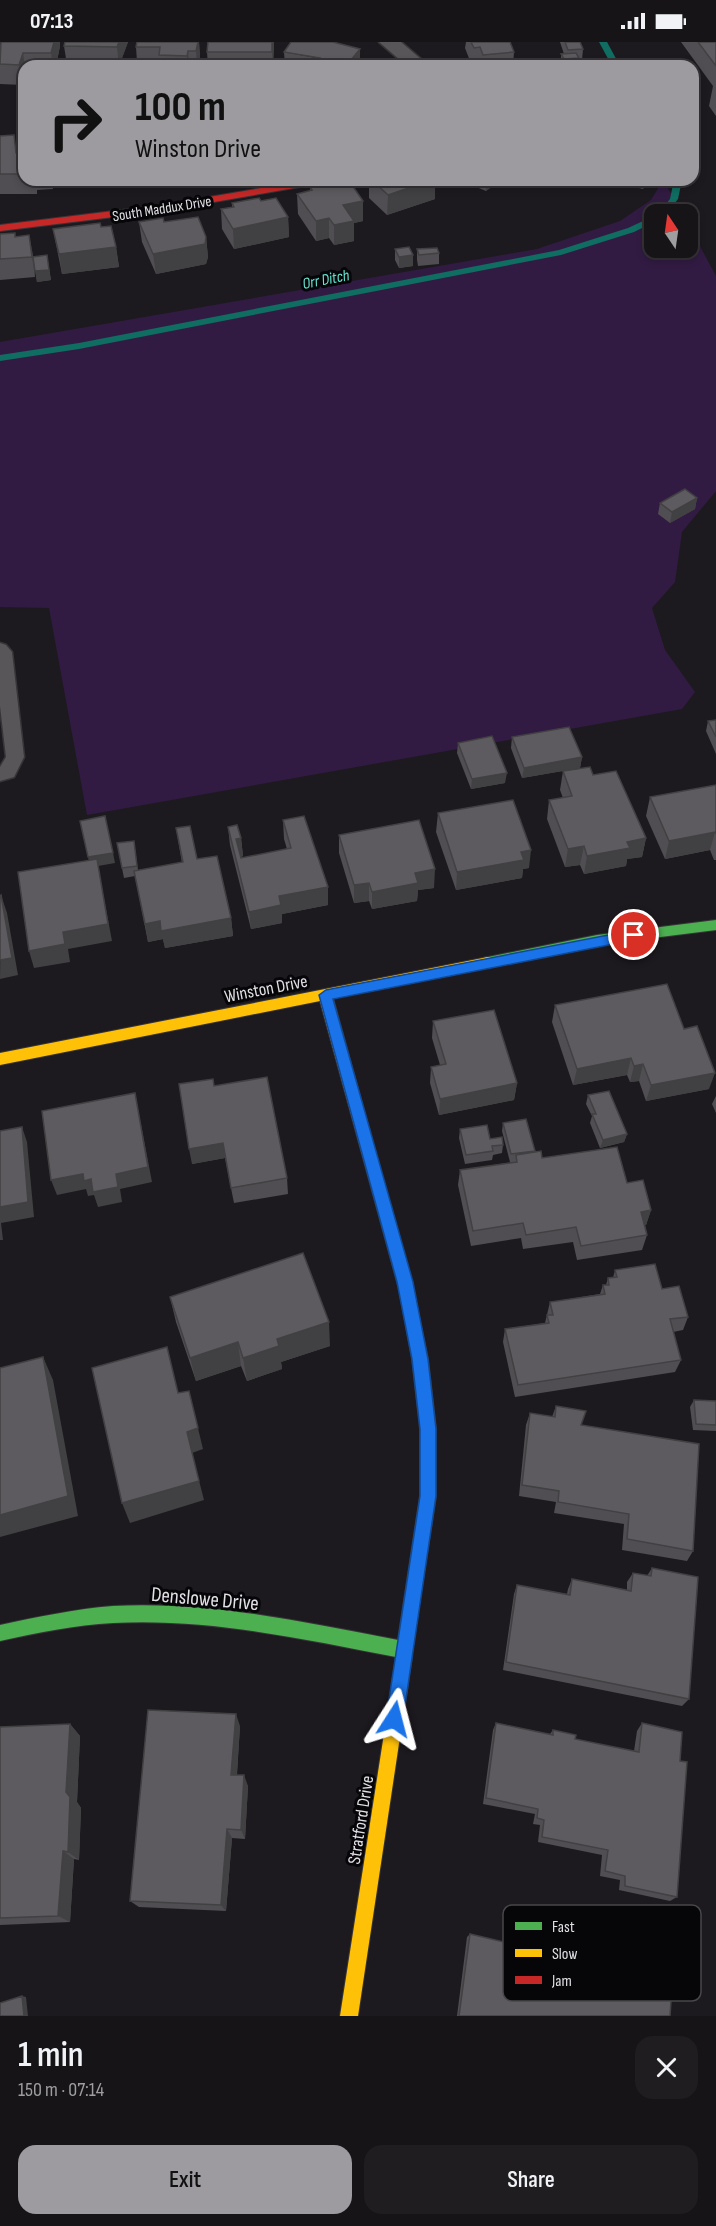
<!DOCTYPE html>
<meta charset="utf-8">
<style>
:root{--surface:#161417;--page:#1f1d20;--text:#f1f3f6;--muted:#9e9ea1;--line:#353336;--accent:#9d9ba0}
body{margin:0;font-family:"Sofia Sans Condensed",sans-serif;background:var(--page);color:var(--text);height:100vh;display:flex;flex-direction:column;font-size:22px;white-space:nowrap}
*{box-sizing:border-box;margin:0}
p{font-size:20px;color:var(--muted)}
.icon{flex:none;width:33px;height:33px;fill:none;stroke:currentColor;stroke-width:2;stroke-linecap:round;stroke-linejoin:round}
.map{position:relative;height:1974px;overflow:hidden}
.drawer{display:flex;flex-direction:column;background:var(--surface);flex:1}
.drawer>*{flex:none}
.top-card{position:absolute;left:18px;top:18px;width:681px;height:126px;border-radius:18px;box-shadow:0 3px 9px #0003,0 0 0 2px var(--line);background:#9d9ba0;color:#111;overflow:hidden}
.needle{width:39px;rotate:347deg}
.fabs{position:absolute;left:644px;top:162px;display:grid;gap:12px}
.fabs a{display:grid;place-items:center;width:54px;height:54px;border-radius:12px;background:var(--surface);box-shadow:0 3px 9px #0003,0 0 0 2px var(--line);font-size:30px}
.pin{position:absolute;display:grid;place-items:center;width:51px;height:51px;color:#fff;margin:-26px;border:3px solid #fff;border-radius:50%;box-shadow:0 2px 6px #0007}
.me{position:absolute;width:66px;margin:-33px;rotate:9deg;stroke-linejoin:round;filter:drop-shadow(0 0 4px #0008)}
.turn{display:flex;align-items:center;gap:21px;height:126px;padding:0 18px;font-size:27px}
.turn .icon{width:78px;height:78px;stroke-width:2.5}
.turn b{display:block;font-size:42px;line-height:51px}
.round{display:grid;place-items:center;flex:none;width:63px;height:63px;border-radius:18px;background:var(--page)}
.overview{display:flex;align-items:center;justify-content:space-between;height:102px;padding:0 18px}
h1{font-size:36px;font-weight:600;line-height:45px}
.primary-button{display:flex;gap:12px;margin-top:auto;padding:12px 18px}
.primary-button a{flex:1;height:69px;border-radius:18px;background:var(--accent);color:#111;font-size:24px;font-weight:600;line-height:69px;text-align:center}
.primary-button a+a{background:var(--page);color:var(--text)}
.status{display:flex;justify-content:space-between;align-items:center;height:42px;padding:0 30px;background:var(--surface);direction:ltr}
.status svg{height:16px;fill:currentColor}
.map>svg:first-child{display:block}
.green{fill:#311b42}
.lines{fill:none;stroke-linecap:round;stroke-linejoin:round}
.stream{fill:#106d62;fill-rule:evenodd}
.lane-casing{stroke:#373538;stroke-width:3}
.street-casing{stroke:#373538;stroke-width:3}
.fast-casing{stroke:#373538;stroke-width:2}
.slow-casing{stroke:#373538;stroke-width:2}
.jam-casing{stroke:#373538;stroke-width:2}
.lane{fill:#585659;fill-rule:evenodd}
.street{fill:#585659;fill-rule:evenodd}
.fast{fill:#4caf50;fill-rule:evenodd}
.slow{fill:#ffc107;fill-rule:evenodd}
.jam{fill:#c62828;fill-rule:evenodd}
.wall{fill:#504e52}
.shaded-wall{fill:#414042}
.building{fill:#5d5b5f;stroke:#414042;stroke-width:1.5}
.route{fill:#1a73e8;stroke:#114b97;stroke-width:1.5}
.labels{text-anchor:middle;dominant-baseline:central;stroke-width:6;stroke-linejoin:round;paint-order:stroke}
.far-street-label{font-size:15px;fill:#e2e0e5;stroke:#060508}
.far-water-label{font-size:16px;font-style:italic;fill:#68e8d4;stroke:#060508}
.street-label{font-size:18px;fill:#e2e0e5;stroke:#060508}
.near-street-label{font-size:21px;fill:#e2e0e5;stroke:#060508}
.key{fill:#060508;stroke:#48474a;stroke-width:1.5}
.key-label{font-size:16px;fill:#e2e0e5}
</style>
<div class="status"><b>07:13</b><svg viewBox="0 0 49 12"><path d="M0 12V9h3v3zM5 12V6h3v6zM10 12V3h3v9zM15 12V0h3v12zM26 1h20v11H26zM47 4h2v5h-2z"/></svg></div>
<div class="map">
<svg width="716" height="1974" viewBox="0 0 716 1974">
<rect width="100%" height="100%" fill="#1d1a1f"/>
<path class="green" d="M663,138L683,172H654V206H687V180L716,234V449L682,490L675,540L652,566L665,608L695,650L682,667L87,773L49,566L0,565V300L537,207L620,179L651,158Z"/>
<g class="lines">
<path class="stream" d="M599,0H607L620,24H612Z
M674,138H682L678,157L666,172H658L670,157Z
M654,174V180L634,190L561,213L79,307L0,319V313L79,301L559,208L628,186Z"/>
<g class="lane-casing">
<path id="lane" d="M0,601L6,603L12,610L24,715L14,735L0,739V725L6,715L0,664Z"/>
</g>
<g class="street-casing">
<path id="street" d="M379,0H401L429,24H407Z"/>
</g>
<g class="fast-casing">
<path id="fast" d="M716,878V888L597,903L488,925L483,924L481,920L483,916L488,915L597,893Z
M406,1240L411,1242L413,1247L428,1317L436,1387V1454L410,1621L404,1623L398,1621L396,1615C303,1597 209,1576 113,1581C75,1583 37,1591 0,1599V1583C37,1575 75,1567 113,1564C209,1559 304,1580 398,1598L420,1454V1387L412,1317L399,1247L401,1242Z"/>
</g>
<g class="slow-casing">
<path id="slow" d="M488,915L493,916L495,920L493,924L333,956L413,1247L411,1252L406,1254L401,1252L399,1247L320,959L0,1023V1011Z
M404,1607L410,1609L412,1615L358,1974H340L396,1615L398,1609Z"/>
</g>
<g class="jam-casing">
<path id="jam" d="M308,138H327L323,141L162,169L0,189V183L162,163Z"/>
</g>
<use href="#lane" class="lane"/>
<use href="#street" class="street"/>
<use href="#fast" class="fast"/>
<use href="#slow" class="slow"/>
<use href="#jam" class="jam"/>
</g>
<path class="wall" d="M128,0L119,24L67,23L64,4Z
M137,0H199L200,15L199,24H125L137,20L136,5Z
M208,0H274L273,24H208L207,10Z
M466,0H510L514,10L513,23L522,24H472L465,6Z
M560,0H580L583,7L582,18H578V24H561V12H564Z
M681,0H716V74L709,64L713,44Z
M0,2L60,4L56,24H24L23,43L0,42Z
M284,10L360,24H285Z
M0,94L17,110H24V138H52L53,147L37,148V152H0Z
M369,138H435V157L387,173L369,156Z
M444,138H462L455,143Z
M464,138H501L486,149L464,140Z
M623,138H649L643,147L622,142Z
M310,145L363,159V179L354,181V199L334,203L329,196L316,199L298,172L297,152L310,149Z
M261,159L288,175L289,195L234,207L222,187L221,167L232,165V161Z
M139,180H164L206,195L208,215L206,222L156,232L142,200Z
M101,185L116,205L119,225L62,232L53,187Z
M15,191V195L33,215L47,213L51,238L37,240L34,220L35,235L0,238V192Z
M395,207L413,224L399,226L395,218Z
M417,207L439,211V222L418,224L417,218Z
M697,456L695,467L670,481L658,472L660,461Z
M716,678V712L706,689L708,679Z
M512,695L582,715L580,726L522,736L511,706Z
M458,701L505,741L471,747L457,711Z
M563,729L593,733L646,796L642,815L627,817L626,824L584,832L580,823L565,825L547,777L549,758L563,756L560,748Z
M716,743V818H714L710,808L665,817L646,774L650,755Z
M438,771L529,826L523,827L522,836L456,848L436,790Z
M283,778L328,845V863L282,872V881L251,887L230,803L228,785L241,796L243,814L241,815V816L287,807L284,797Z
M176,786L197,817L231,876L233,894L165,906L163,897L148,900L135,834L124,836L117,801L134,799L138,828L182,821Z
M339,793L434,846L418,848L417,859L372,867L369,859L354,861L339,811Z
M555,963L684,987L709,1047L646,1059L639,1039L630,1040L627,1033L573,1043L552,980Z
M433,979L517,1041L514,1058L439,1073L430,1041L431,1025L440,1023L432,996Z
M214,1044L287,1136L288,1152L234,1161L225,1116L192,1122Z
M588,1053L627,1092L624,1100L600,1106L590,1081L592,1074L586,1062Z
M716,1054V1071L712,1062Z
M503,1081L535,1109L534,1110L542,1116L627,1141L651,1168L646,1183H645L647,1193L642,1208L577,1218L573,1200L523,1207L521,1196L471,1204L458,1143L460,1128L514,1120H510L502,1089Z
M460,1087L490,1097L503,1103L502,1111L493,1113L492,1118L465,1122L459,1096Z
M615,1228L662,1247L688,1275L683,1288L673,1290L681,1318L675,1330L515,1355L503,1300L505,1287L545,1281L550,1260L600,1252L603,1243H606L608,1236H613Z
M170,1255L330,1304L281,1320L282,1327L247,1339L241,1324L196,1339L176,1280Z
M694,1358L716,1359V1389L693,1388L690,1365Z
M556,1364L581,1383L693,1509L687,1519L622,1508L624,1482L554,1471L556,1460L519,1454L526,1383L530,1371L552,1375Z
M652,1526L689,1657L682,1664L503,1628L514,1552L517,1543L567,1552L568,1547L572,1537L627,1548V1540L633,1531L647,1534Z
M496,1681L550,1692L553,1688L575,1697L634,1709L637,1689L642,1681L680,1719L677,1855L670,1859L619,1848L620,1838L600,1834L602,1813L538,1800L540,1783L533,1782L535,1772L483,1762L493,1688Z
M70,1682L80,1694L77,1760L81,1766L79,1818L74,1817L70,1880L0,1883V1685Z
M240,1684L237,1733L248,1744L245,1797L232,1796L226,1869L139,1865L130,1859Z
M606,1872L670,1974H457L467,1895L470,1892L522,1904V1898L526,1895L529,1896L530,1882L534,1879L599,1892L600,1875Z"/>
<path class="shaded-wall" d="M54,0H60V4L56,24H53L51,11Z
M119,0H128L119,24L117,5Z
M198,0H199L200,15L199,24H197L196,9Z
M272,0H274L273,24L272,10Z
M360,7V24H346Z
M188,9L189,24H188L187,14Z
M23,11L25,24H24V38L23,43L19,23Z
M432,138H435V157L387,173L388,153Z
M456,138H462L455,143Z
M487,138H501L486,149Z
M645,138H649L643,147Z
M363,159V179L354,181V199L334,203V183L343,163Z
M288,175L289,195L234,207L233,187Z
M329,176V196L316,199V179Z
M29,193L33,213L35,235L32,215Z
M206,195L208,215L206,222L156,232L153,212Z
M116,205L119,225L62,232L59,212Z
M413,213V224L399,226V215Z
M49,228L51,238L37,240L35,229Z
M697,456L695,467L670,481L672,470Z
M582,715L580,726L522,736L524,726Z
M507,731L505,741L471,747L472,737Z
M715,790L710,808L665,817L669,799Z
M241,796L243,814L238,815L236,797Z
M646,796L642,815L627,817L626,824L584,832L587,814L627,800Z
M584,804L580,823L565,825L568,807Z
M531,808L529,826L523,827L522,836L456,848L457,830L521,810Z
M113,811L115,821L98,824L112,899L68,907L70,920L34,926L29,909L63,890L90,825L88,815Z
M435,827L434,846L418,848L417,859L372,867V850L415,831Z
M369,841V859L354,861V843Z
M328,845V863L282,872V881L251,887L249,870L279,854Z
M1,853L7,871L18,933L0,937Z
M231,876L233,894L165,906L161,889Z
M160,879L163,897L148,900L145,882Z
M631,1016L627,1033L573,1043L577,1027Z
M643,1022L639,1039L630,1040L634,1024Z
M715,1031L709,1047L646,1059L651,1043Z
M517,1041L514,1058L439,1073L440,1057Z
M135,1051L152,1140L120,1147L122,1160L98,1165L94,1153L88,1154L86,1147L57,1153L51,1138L83,1132L91,1137L116,1132Z
M22,1085L27,1100L34,1175L1,1181L3,1198H0V1165Z
M627,1092L624,1100L600,1106L603,1098Z
M223,1101L225,1116L192,1122L189,1107Z
M651,1168L646,1183L636,1185L641,1170Z
M329,1280L330,1304L281,1320L282,1327L247,1339L243,1316L277,1297Z
M238,1300L241,1324L196,1339L190,1316Z
M43,1315L53,1338L78,1474L0,1495V1473Z
M189,1349L203,1407L192,1411L204,1458L130,1481L122,1461L187,1390Z
M236,1672L240,1684L236,1744L231,1733Z
M70,1682L80,1694L77,1760L81,1766L79,1818L68,1810L66,1750Z
M244,1733L248,1744L245,1797L241,1788Z
M227,1787L232,1796L226,1869L221,1863Z
M63,1809L74,1817L70,1880L58,1874Z
M22,1954L26,1955L28,1974H24Z"/>
<path class="building" d="M1,0H54L51,11H23L19,23L0,22Z
M65,0H119L117,5L64,4Z
M137,0H198L196,9H188L187,14L159,13L160,5H136Z
M208,0H272V10H207Z
M291,0H333L360,7L346,24H330L316,21L320,16L284,10Z
M471,0H510L514,10L483,13L480,5L474,6Z
M565,0H580L583,7L568,8Z
M698,0H716V24Z
M576,11L579,16L564,17L561,12Z
M126,20H145V24H125Z
M488,23H522V24H488Z
M14,93L16,111L24,110V132H0V94Z
M372,138H432L388,153Z
M350,140L363,159L343,163L354,179L334,183L329,176L316,179L297,152L312,148L310,145Z
M259,156L261,159L276,156L288,175L233,187L221,167L234,165L232,161Z
M198,175L206,195L205,202L153,212L139,180L163,176L164,180Z
M100,181L101,185L111,184L116,205L59,212L53,187Z
M15,191V195L29,193L32,215L0,217V192Z
M409,205L413,213L399,215L395,207Z
M437,206L439,211L419,213L417,207Z
M47,213L49,228L35,229L33,215Z
M685,447L697,456L672,470L660,461Z
M716,678V695L708,679Z
M569,685L582,715L524,726L512,695Z
M492,694L507,731L472,737L458,701Z
M590,725L593,733L616,729L646,796L627,800L630,806L587,814L584,804L568,807L549,758L572,754L563,729Z
M716,743V792L715,790L669,799L650,755Z
M513,758L531,808L521,810L524,818L457,830L438,771Z
M105,774L113,811L88,815L80,779Z
M304,774L328,845L279,854L281,863L249,870L228,785L237,783L241,796L236,797L241,816L291,806L283,778Z
M419,778L435,827L415,831L418,841L372,850L369,841L354,843L339,793Z
M190,784L197,817L217,814L231,876L161,889L160,879L145,882L134,829L183,820L176,786Z
M134,799L137,824L122,826L117,801Z
M97,817L108,882L63,890L65,902L29,909L18,830Z
M1,853L12,916L0,918V854Z
M667,942L684,987L697,984L715,1031L651,1043L643,1022L634,1024L631,1016L577,1027L555,963Z
M494,968L517,1041L440,1057L431,1025L446,1022L433,979Z
M267,1035L287,1136L231,1146L223,1101L189,1107L179,1042L213,1037L214,1044Z
M609,1049L627,1092L603,1098L592,1072H596L588,1053Z
M135,1051L148,1125L116,1132L118,1145L93,1150L91,1137L84,1139L83,1132L51,1138L42,1069Z
M526,1077L535,1109L511,1112L503,1081Z
M487,1083L490,1097L502,1095L503,1103L492,1104L493,1109L466,1113L460,1087Z
M22,1085L28,1160L0,1165V1089Z
M617,1105L627,1141L643,1138L651,1168L641,1170L647,1193L581,1204L576,1185L526,1193L523,1181L473,1189L460,1128L517,1120L516,1113L541,1109L542,1116Z
M303,1211L329,1280L277,1297L279,1304L243,1316L238,1300L190,1316L170,1255Z
M655,1222L662,1247L679,1244L688,1275L670,1277L681,1318L518,1343L505,1287L549,1281L547,1273H553L550,1260L605,1252L603,1243H609L608,1236L617,1235L615,1228Z
M167,1305L178,1351L189,1349L198,1386L187,1390L199,1439L122,1461L92,1326Z
M43,1315L68,1454L0,1473V1326Z
M694,1358L716,1359V1383L696,1382Z
M556,1364L586,1369L581,1383L699,1402L693,1509L627,1497L629,1472L558,1460L559,1449L522,1443L530,1371L555,1375Z
M652,1526L698,1535L689,1657L506,1620L517,1543L570,1553L572,1537L631,1549L633,1531L651,1534Z
M148,1668L236,1672L231,1733H244L241,1788L227,1787L221,1863L130,1859Z
M496,1681L553,1693V1688L576,1693L575,1697L639,1710L642,1681L682,1690L680,1719L687,1720L677,1855L625,1844V1834L605,1829L608,1808L542,1795L544,1778L537,1776L538,1767L486,1756Z
M70,1682L66,1750L70,1755L68,1810L63,1809L58,1874L0,1876V1685Z
M606,1872L676,1887L670,1974H459L470,1892L525,1905L526,1895L532,1897L534,1879L604,1893Z
M22,1954L24,1974H0V1961Z"/>
<path class="route" d="M634,888L641,893L634,898L333,957L413,1240L428,1317L436,1387V1454L403,1677L401,1683L394,1686L388,1683L386,1677L420,1454V1387L412,1317L397,1240L319,953L326,948Z"/>
<g class="labels">
<g class="far-street-label">
<text transform="translate(162 167) rotate(-9)">South Maddux Drive</text>
</g>
<g class="far-water-label">
<text transform="translate(326 238) rotate(-11)">Orr Ditch</text>
</g>
<g class="street-label">
<text transform="translate(266 947) rotate(-11)">Winston Drive</text>
<text transform="translate(361 1778) rotate(-81)">Stratford Drive</text>
</g>
<g class="near-street-label">
<text transform="translate(205 1557) rotate(5)">Denslowe Drive</text>
</g>
</g>
<rect x="503" y="1863" width="198" height="96" rx="9" class="key"/>
<rect x="515" y="1880" width="27" height="8" fill="#4caf50"/>
<rect x="515" y="1907" width="27" height="8" fill="#ffc107"/>
<rect x="515" y="1934" width="27" height="8" fill="#c62828"/>
<g class="key-label">
<text x="552" y="1890">Fast</text>
<text x="552" y="1917">Slow</text>
<text x="552" y="1944">Jam</text>
</g>
</svg>
<div class="fabs">
<a><svg class="needle" viewBox="-14 -14 28 28"><path d="M0-13l5 13h-10z" fill="#e53935"/><path d="M0 13l5-13h-10z" fill="#9e9ea1"/></svg></a>
</div>
<div class="pin" style="left:634px;top:893px;background:#d93025"><svg class="icon" aria-label="arrive" viewBox="0 0 24 24"><path d="M6 21V4h12l-3 4 3 4H6"/></svg></div>
<svg class="me" style="left:394px;top:1677px" viewBox="-20 -20 40 40"><path d="M0-17L14 15 0 8-14 15z" fill="#1a73e8" stroke="#fff" stroke-width="4"/></svg>
<div class="top-card">
<div class="turn"><svg class="icon" aria-label="right" viewBox="0 0 24 24"><path d="M7 20v-9h11M14 6l5 5-5 5"/></svg><div><b>100 m</b>Winston Drive</div></div>
</div>
</div>
<section class="drawer">
<div class="overview"><div><h1>1 min</h1><p>150 m · 07:14</p></div><a class="round"><svg class="icon" aria-label="close" viewBox="0 0 24 24"><path d="M6 6l12 12M18 6L6 18"/></svg></a></div>
<div class="primary-button"><a>Exit</a><a>Share</a></div>
</section>
